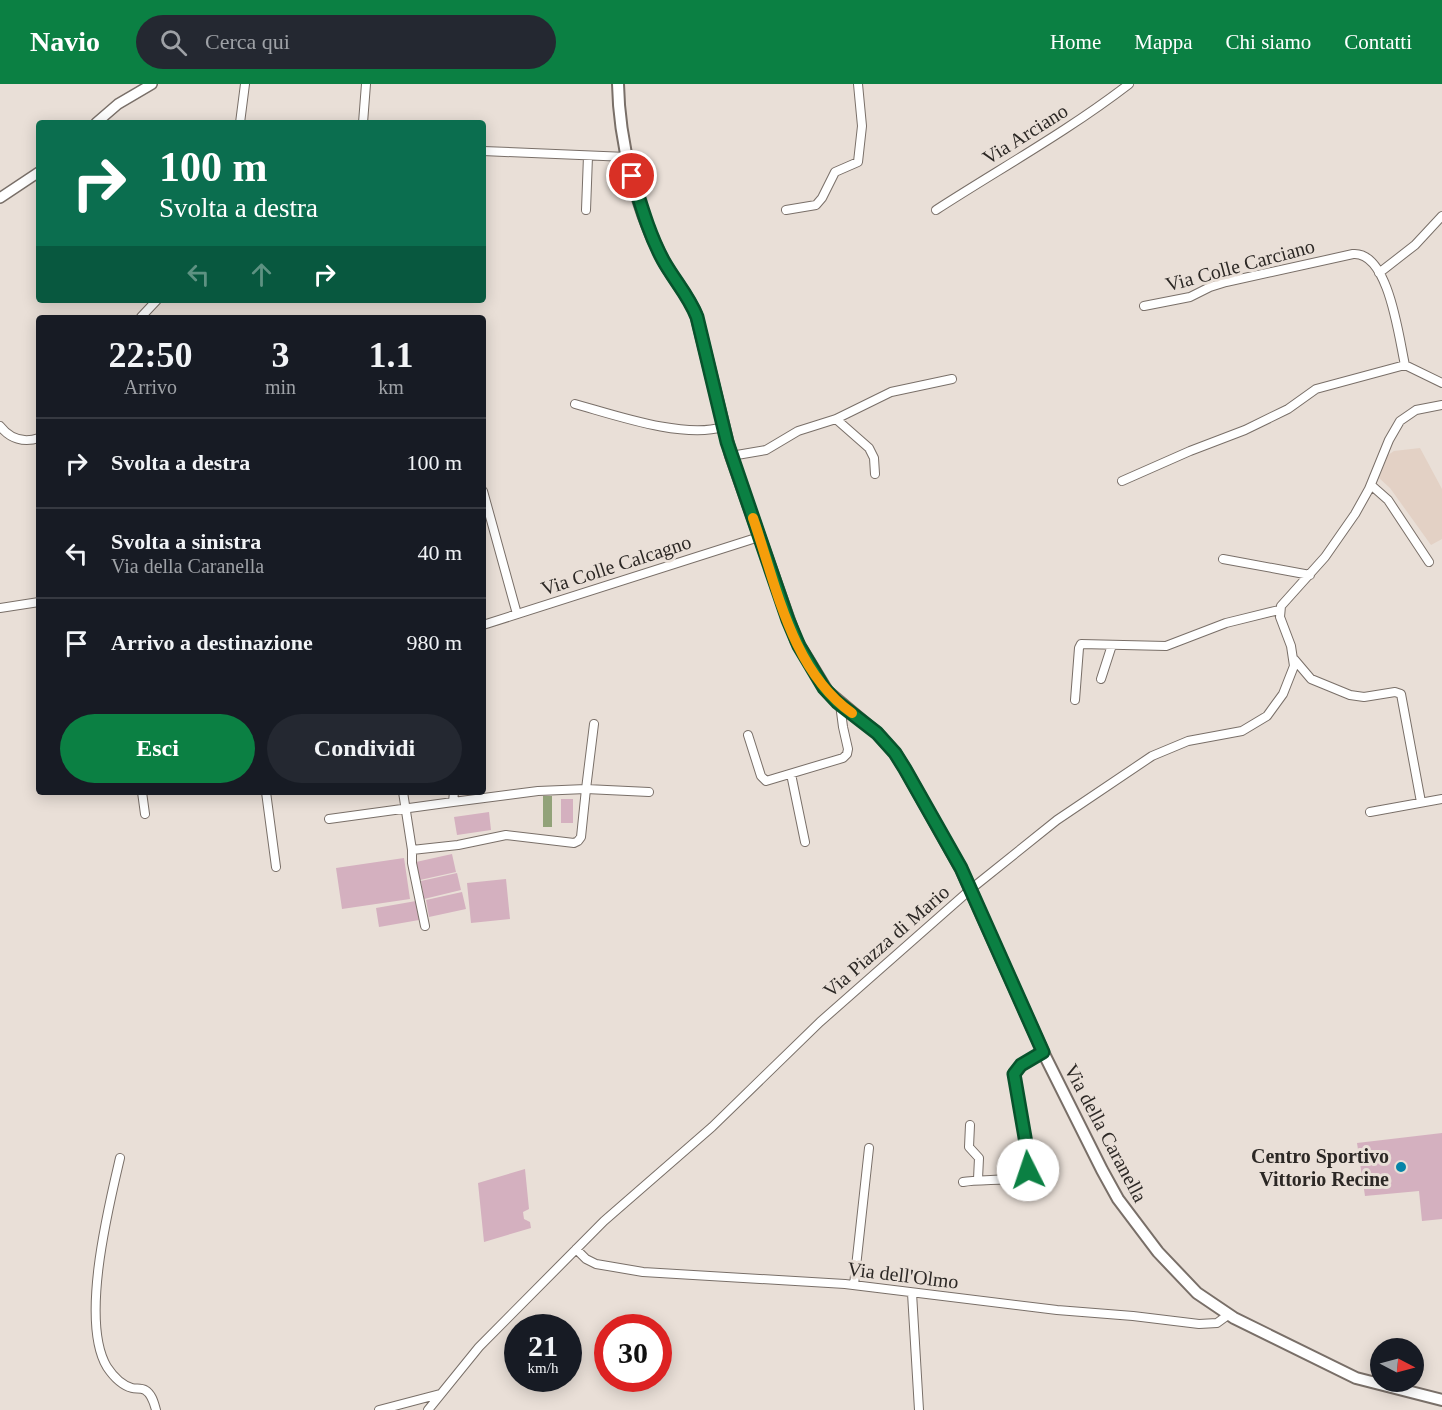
<!DOCTYPE html>
<html lang="it">
<style>
:root{--surface:#171b24;--page:#242831;--text:#f1f3f6;--muted:#9ea1a6;--line:#363941;--accent:#0b8043}
body{margin:0;font-family:"Times New Roman",serif;background:var(--page);color:var(--text);height:100vh;display:flex;flex-direction:column;font-size:22px;white-space:nowrap}
*{box-sizing:border-box;margin:0}
p{font-size:20px;color:var(--muted)}
.icon{flex:none;width:33px;height:33px;fill:none;stroke:currentColor;stroke-width:2;stroke-linecap:round;stroke-linejoin:round}
.map{position:relative;flex:1;overflow:hidden}
.sheet{position:absolute;left:36px;top:231px;width:450px;height:480px;display:flex;flex-direction:column;background:var(--surface);border-radius:6px;box-shadow:0 3px 15px #0003}
.sheet>*{flex:none}
.hud{position:absolute;left:36px;top:36px;width:450px;height:183px;border-radius:6px;box-shadow:0 3px 15px #0003;background:#0b6e4f;color:#fff;overflow:hidden}
.needle{width:39px;rotate:96deg}
.controls{position:absolute;left:1370px;top:1254px;display:grid;gap:12px}
.controls a{display:grid;place-items:center;width:54px;height:54px;border-radius:50%;background:var(--surface);box-shadow:0 3px 15px #0003;font-size:30px}
.speed{position:absolute;left:504px;top:1230px;display:flex;gap:12px;font-size:30px;font-weight:700;text-align:center}
.speed>*{display:grid;place-content:center;width:78px;height:78px;border-radius:50%;background:var(--surface);box-shadow:0 3px 15px #0003;line-height:1}
.speed small{font-size:15px;font-weight:400}
.speed .limit{border:9px solid #d22;background:#fff;color:#111}
.pin{position:absolute;display:grid;place-items:center;width:51px;height:51px;color:#fff;margin:-26px;border:3px solid #fff;border-radius:50%;box-shadow:0 2px 6px #0007}
.me{position:absolute;width:66px;margin:-33px;rotate:356deg;stroke-linejoin:round;filter:drop-shadow(0 0 4px #0008)}
.turn{display:flex;align-items:center;gap:21px;height:126px;padding:0 24px;font-size:27px}
.turn .icon{width:78px;height:78px;stroke-width:2.5}
.turn b{display:block;font-size:42px;line-height:51px}
.lanes{display:flex;align-items:center;height:57px;padding:0 24px;background:#0003;justify-content:center;gap:30px;direction:ltr}
.lanes .off{opacity:.35}
.eta{display:flex;justify-content:space-evenly;align-items:center;height:102px;text-align:center}
.eta b{font-size:36px;font-weight:700;line-height:42px}
.action{display:flex;gap:12px;margin-top:auto;padding:12px 24px}
.action a{flex:1;height:69px;border-radius:36px;background:var(--accent);color:#fff;font-size:24px;font-weight:700;line-height:69px;text-align:center}
.action a+a{background:var(--page);color:var(--text)}
ul{padding:0;list-style:none}
li{display:flex;align-items:center;gap:18px;height:90px;padding:0 24px;border-top:2px solid var(--line)}
li div{flex:1}
li b{display:block;font-size:22px}
li em{font-style:normal}
header{display:flex;align-items:center;gap:36px;box-sizing:border-box;height:84px;padding:0 30px;background:var(--accent);color:#fff}
header strong{font-size:28px}
nav{display:flex;gap:33px;margin-inline-start:auto;font-size:21px}
.search{width:420px;height:54px;background:var(--page);display:flex;align-items:center;gap:15px;box-sizing:border-box;padding:0 21px;border-radius:33px;color:var(--muted);font-size:22px}
.map>svg:first-child{display:block}
.built{fill:#e3d1c5}
.green{fill:#d4b0bf}
.water{fill:#92a279}
.lines{fill:none;stroke-linecap:round;stroke-linejoin:round}
.minor-casing{stroke:#796f68;stroke-width:10}
.tertiary-casing{stroke:#796f68;stroke-width:12}
.secondary-casing{stroke:#796f68;stroke-width:14}
.minor{stroke:#fff;stroke-width:8}
.tertiary{stroke:#fff;stroke-width:9}
.secondary{stroke:#fff;stroke-width:10}
.route-casing{stroke:#07532c;stroke-width:15}
.route{stroke:#0b8043;stroke-width:10}
.slow{stroke:#f59e0b;stroke-width:10}
.poi-dot{fill:#0584a8;stroke:#e9dfd7;stroke-width:2}
.labels{text-anchor:middle;dominant-baseline:central;stroke-width:6;stroke-linejoin:round;paint-order:stroke}
.street-label{font-size:20px;fill:#2c2825;stroke:#e9dfd7}
.poi-label{font-size:20px;font-weight:bold;fill:#2c2825;stroke:#e9dfd7;text-anchor:end}
</style>
<header>
<strong>Navio</strong>
<div class="search"><svg class="icon" aria-label="search" viewBox="0 0 24 24"><circle cx="10" cy="10" r="6"/><path d="M15 15l6 6"/></svg>Cerca qui</div>
<nav><a>Home</a><a>Mappa</a><a>Chi siamo</a><a>Contatti</a></nav>
</header>
<div class="map">
<svg width="1442" height="1326" viewBox="0 0 1442 1326">
<rect width="100%" height="100%" fill="#e9dfd7"/>
<path class="built" d="M1420,364L1442,405V455L1431,461L1390,404L1379,394L1388,371L1394,367Z"/>
<path class="green" d="M561,715H573V739H561Z
M489,728L491,746L457,751L454,733Z
M452,770L456,788L420,796L416,778Z
M404,774L410,815L342,825L336,784Z
M457,789L461,806L424,815L421,797Z
M506,795L510,835L471,839L467,799Z
M462,808L466,825L429,833L426,816Z
M416,817L419,836L379,843L376,824Z
M1442,1049V1135L1422,1137L1419,1107L1365,1112L1357,1059Z
M525,1085L529,1125L523,1128L524,1135L530,1138L531,1144L484,1158L478,1099Z"/>
<path class="water" d="M543,712H552V743H543Z"/>
<g class="lines">
<g class="minor-casing">
<path id="minor" d="M240,39L245,0
M363,39L366,0
M483,67L627,73
M586,126L588,72
M786,126L816,121L822,114L835,88L858,78L862,42L858,0
M936,126C1001,84 1068,47 1129,0
M1379,189L1415,161L1442,132
M1144,222L1190,213L1210,203L1226,198L1353,170C1389,167 1399,255 1405,281L1442,299
M141,233L157,216
M575,320C615,331 683,355 723,343
M836,335L869,364L874,374L875,390
M0,342C10,355 24,359 39,354
M731,372L766,366L798,347L836,335L891,308L952,295
M1122,397L1190,367L1245,346L1288,325L1316,305L1405,281
M1371,401L1388,416L1429,478
M483,407L517,530
M1223,475L1310,491
M0,524L39,518
M483,541L759,453
M1294,575L1311,595L1350,611L1364,613L1395,608L1401,610L1421,718
M1101,595L1112,561
M1075,616L1079,564L1081,560L1166,562L1226,539L1279,526
M594,640L586,705L649,708
M748,651L761,692L766,697L843,674L847,670L848,665L843,643L840,620
M791,690L805,758
M142,708L145,730
M266,708L276,783
M403,708L412,766L458,761L506,751L574,759L578,757L581,753L586,705L538,707L453,718L454,708
M1370,728L1442,715
M329,735L453,718
M412,766V779L425,842
M970,1041L969,1063L979,1074L978,1095
M120,1074C108,1125 80,1238 107,1283C113,1292 121,1301 132,1304C136,1305 141,1304 145,1306C152,1310 154,1319 156,1326
M963,1098C978,1095 1017,1097 1026,1092C1037,1063 1014,1020 1014,990L1021,981L1043,968
M576,1165L586,1175L596,1180L643,1188L845,1200L1057,1226L1133,1232L1199,1240L1217,1239L1228,1231
M854,1201L869,1064
M912,1209L919,1326
M379,1326L440,1310
M428,1326L479,1263L604,1137L712,1043L820,938L971,805L1057,736L1152,672L1188,657L1242,647L1267,632L1283,610L1294,582L1291,562L1280,533L1281,522L1325,473L1355,430L1369,405L1389,356L1400,337L1416,326L1442,321"/>
</g>
<g class="tertiary-casing">
<path id="tertiary" d="M96,39L118,20L152,0
M0,114L39,88"/>
</g>
<g class="secondary-casing">
<path id="secondary" d="M618,0C619,57 636,124 662,174C672,194 687,209 696,230L731,372L796,556L827,607L877,649L895,669L905,685L961,785L1043,968L1102,1086L1118,1115L1158,1168L1197,1209L1234,1234L1356,1294L1442,1316"/>
</g>
<use href="#minor" class="minor"/>
<use href="#tertiary" class="tertiary"/>
<use href="#secondary" class="secondary"/>
</g>
<g class="lines">
<g class="route-casing">
<path id="route" d="M632,92C641,121 649,150 663,176C674,196 689,212 697,233L727,358L788,536L799,562L824,604L837,618L877,649L895,669L905,685L961,784L1043,968L1021,981L1014,990L1027,1065L1028,1086"/>
</g>
<use href="#route" class="route"/>
<path class="slow" d="M753,434C776,500 791,586 852,629"/>
</g>
<circle class="poi-dot" cx="1401" cy="1083" r="6"/>
<g class="labels">
<g class="street-label">
<text transform="translate(1025 50) rotate(-32)">Via Arciano</text>
<text transform="translate(1240 181) rotate(-15)">Via Colle Carciano</text>
<text transform="translate(616 481) rotate(-18)">Via Colle Calcagno</text>
<text transform="translate(886 857) rotate(-41)">Via Piazza di Mario</text>
<text transform="translate(1106 1049) rotate(62)">Via della Caranella</text>
<text transform="translate(903 1191) rotate(7)">Via dell'Olmo</text>
</g>
<g class="poi-label">
<text x="1389" y="1072">Centro Sportivo<tspan x="1389" dy="23">Vittorio Recine</tspan></text>
</g>
</g>
</svg>
<div class="controls">
<a><svg class="needle" viewBox="-14 -14 28 28"><path d="M0-13l5 13h-10z" fill="#e53935"/><path d="M0 13l5-13h-10z" fill="#9ea1a6"/></svg></a>
</div>
<div class="speed"><div>21<small>km/h</small></div><div class="limit">30</div></div>
<div class="pin" style="left:632px;top:92px;background:#d93025"><svg class="icon" aria-label="arrive" viewBox="0 0 24 24"><path d="M6 21V4h12l-3 4 3 4H6"/></svg></div>
<svg class="me" style="left:1028px;top:1086px" viewBox="-20 -20 40 40"><circle r="19" fill="#fff"/><path d="M0-13L10 11 0 6-10 11z" fill="#0b8043"/></svg>
<div class="hud">
<div class="turn"><svg class="icon" aria-label="right" viewBox="0 0 24 24"><path d="M7 20v-9h11M14 6l5 5-5 5"/></svg><div><b>100 m</b>Svolta a destra</div></div>
<div class="lanes"><svg class="icon off" aria-label="left" viewBox="0 0 24 24"><path d="M17 20v-9H6M10 6l-5 5 5 5"/></svg><svg class="icon off" aria-label="ahead" viewBox="0 0 24 24"><path d="M12 20V5M6 11l6-6 6 6"/></svg><svg class="icon" aria-label="right" viewBox="0 0 24 24"><path d="M7 20v-9h11M14 6l5 5-5 5"/></svg></div>
</div>
<section class="sheet">
<div class="eta">
<div><b>22:50</b><p>Arrivo</p></div>
<div><b>3</b><p>min</p></div>
<div><b>1.1</b><p>km</p></div>
</div>
<ul>
<li><svg class="icon" aria-label="right" viewBox="0 0 24 24"><path d="M7 20v-9h11M14 6l5 5-5 5"/></svg><div><b>Svolta a destra</b></div><em>100 m</em></li>
<li><svg class="icon" aria-label="left" viewBox="0 0 24 24"><path d="M17 20v-9H6M10 6l-5 5 5 5"/></svg><div><b>Svolta a sinistra</b><p>Via della Caranella</p></div><em>40 m</em></li>
<li><svg class="icon" aria-label="arrive" viewBox="0 0 24 24"><path d="M6 21V4h12l-3 4 3 4H6"/></svg><div><b>Arrivo a destinazione</b></div><em>980 m</em></li>
</ul>
<div class="action"><a>Esci</a><a>Condividi</a></div>
</section>
</div>
